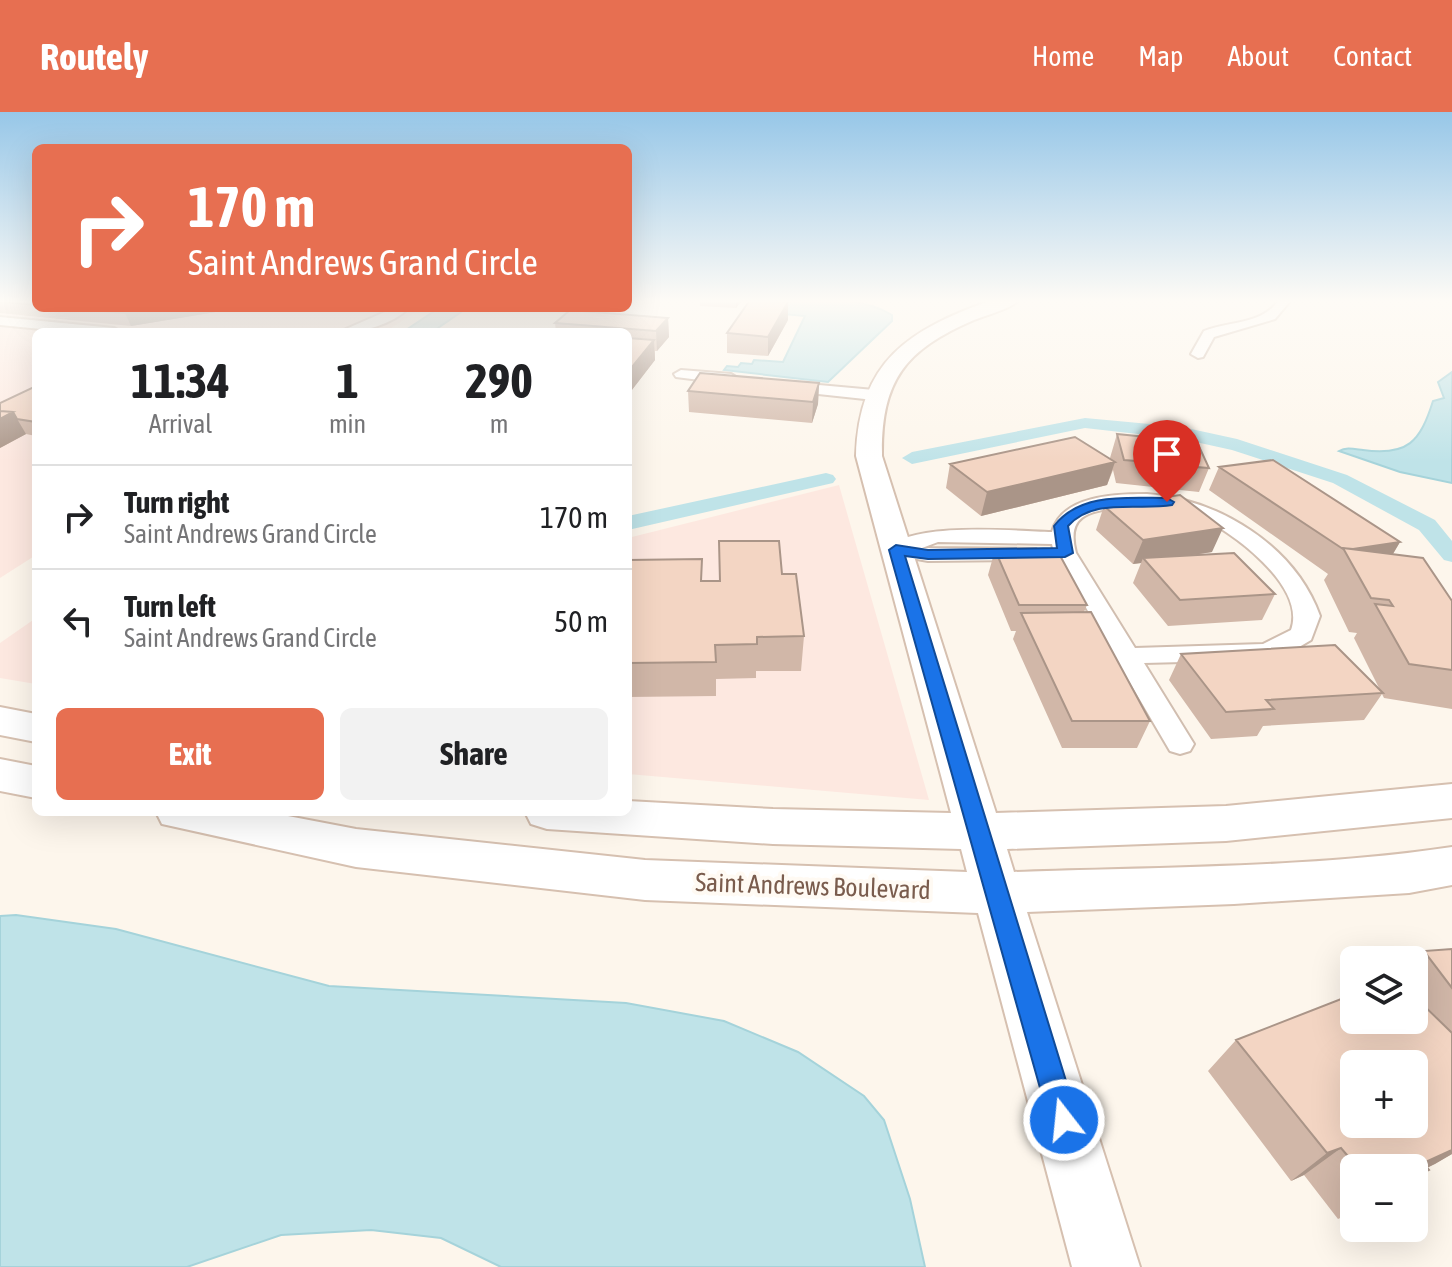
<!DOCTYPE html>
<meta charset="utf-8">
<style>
:root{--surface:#fff;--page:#f2f2f2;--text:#202124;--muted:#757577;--line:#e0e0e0;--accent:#e76f51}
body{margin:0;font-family:"Asap Condensed",sans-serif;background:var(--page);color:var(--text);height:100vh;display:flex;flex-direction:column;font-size:30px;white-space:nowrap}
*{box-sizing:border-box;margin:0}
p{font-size:26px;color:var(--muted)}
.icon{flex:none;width:44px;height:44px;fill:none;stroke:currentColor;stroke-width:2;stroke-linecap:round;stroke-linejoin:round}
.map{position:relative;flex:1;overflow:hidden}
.sheet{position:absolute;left:32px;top:216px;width:600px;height:488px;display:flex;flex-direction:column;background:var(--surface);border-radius:12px;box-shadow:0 8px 32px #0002}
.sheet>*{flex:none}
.top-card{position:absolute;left:32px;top:32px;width:600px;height:168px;border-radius:12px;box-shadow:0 8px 32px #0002;background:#e76f51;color:#fff;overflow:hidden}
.tools{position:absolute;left:1340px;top:834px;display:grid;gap:16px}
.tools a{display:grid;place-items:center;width:88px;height:88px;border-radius:12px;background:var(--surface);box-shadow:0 8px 32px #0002;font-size:40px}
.pin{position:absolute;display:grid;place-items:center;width:68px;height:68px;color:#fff;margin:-82px -34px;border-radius:50% 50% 50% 0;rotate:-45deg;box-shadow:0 0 8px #0007}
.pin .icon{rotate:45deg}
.me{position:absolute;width:88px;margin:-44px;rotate:344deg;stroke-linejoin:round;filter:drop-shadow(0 0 6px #0008)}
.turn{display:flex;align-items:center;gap:28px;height:168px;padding:0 24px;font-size:36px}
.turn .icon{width:104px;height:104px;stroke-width:2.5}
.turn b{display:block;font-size:56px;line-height:68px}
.eta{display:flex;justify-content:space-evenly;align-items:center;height:136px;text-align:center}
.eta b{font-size:48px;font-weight:700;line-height:56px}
.action{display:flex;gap:16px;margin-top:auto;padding:16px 24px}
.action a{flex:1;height:92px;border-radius:12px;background:var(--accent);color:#fff;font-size:32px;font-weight:700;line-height:92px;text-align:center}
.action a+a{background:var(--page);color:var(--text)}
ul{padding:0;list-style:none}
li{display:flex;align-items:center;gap:24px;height:104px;padding:0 24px;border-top:2px solid var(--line)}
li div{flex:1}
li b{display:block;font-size:30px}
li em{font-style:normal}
header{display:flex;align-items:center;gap:48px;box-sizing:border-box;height:112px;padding:0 40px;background:var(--accent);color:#fff}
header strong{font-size:38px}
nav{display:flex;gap:44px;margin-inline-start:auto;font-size:28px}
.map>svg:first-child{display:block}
.commercial{fill:#fde8e0}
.water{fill:#bfe3e8;stroke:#a5d3da;stroke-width:2}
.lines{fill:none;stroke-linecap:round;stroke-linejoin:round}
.canal{fill:#bfe3e8;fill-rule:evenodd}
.street-casing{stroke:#d1beb0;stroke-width:4}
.secondary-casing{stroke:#d6c0b0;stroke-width:4}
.street{fill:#fff;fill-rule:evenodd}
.secondary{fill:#fff;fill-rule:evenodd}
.wall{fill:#d1b7a8}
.shaded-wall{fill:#aa9588}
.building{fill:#f3d5c3;stroke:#aa9588;stroke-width:2;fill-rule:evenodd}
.route{fill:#1a73e8;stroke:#114b97;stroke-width:2}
.labels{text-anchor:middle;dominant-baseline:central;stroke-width:8;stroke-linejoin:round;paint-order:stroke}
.near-street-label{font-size:26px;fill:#7a5c4d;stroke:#fffaf3}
</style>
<header>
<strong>Routely</strong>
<nav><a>Home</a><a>Map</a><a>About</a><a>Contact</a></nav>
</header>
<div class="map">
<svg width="1452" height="1155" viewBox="0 0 1452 1155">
<rect width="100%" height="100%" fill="#fdf6ec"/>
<path class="commercial" d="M0,188L36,196H422L385,220H36V443L0,466Z
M839,373L929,688L628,662V426Z
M36,506V572L0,566V531Z"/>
<path class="water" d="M766,188C806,188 857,181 892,203V209L828,270L724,258L727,254L738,255L741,251L752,252L754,248L783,250L805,204L761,200Z
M439,196H467L432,220H403Z
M1452,260V371L1400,360L1339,339C1346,335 1354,337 1363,338C1408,344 1420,330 1433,289L1444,286L1438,270Z
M16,803L116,817L329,874L626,891L724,909L798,940L864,984L884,1008L910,1087L925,1155H501L441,1126L371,1118L281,1123L187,1155H0V804Z"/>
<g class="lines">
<path class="canal" d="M1085,306L1182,315L1237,327L1347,363L1435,408L1452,429V450L1444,448L1419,418L1333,371L1232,338L1182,327L1085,316L912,352L902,346L912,340Z
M826,361L833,363L836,367L833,371L628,418V404Z"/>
<g class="street-casing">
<path id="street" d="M1279,188H1291L1275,207L1214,225L1203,245L1198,246L1191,242L1204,219C1229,209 1262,213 1279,188Z
M394,196H409C391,213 364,220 339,220Z
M0,205L114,216L121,220H72L0,213Z
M681,258L731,262L739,267L731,272L676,265L674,262Z
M786,270L874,278L882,283L874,288L781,278V272Z
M1147,382C1219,387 1295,434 1320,504L1311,528L1289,541L1263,548L1144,551L1194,632L1190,639L1180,642L1170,639L1054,441L1052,432L938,430L922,436L1036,437L1039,442L1028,448L928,449L889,442L885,438C910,409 1014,419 1052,420C1062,383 1116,382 1147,382ZM1120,395C1144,393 1171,393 1194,402C1231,418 1307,474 1291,518L1263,532L1135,536L1076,441C1066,403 1088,400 1120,395Z"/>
</g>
<g class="secondary-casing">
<path id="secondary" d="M992,188H1019C1009,198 988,202 974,208C905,238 881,268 882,344L996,701L1226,694L1452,672V706L1226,729L1007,737L1014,760C1157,755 1312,756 1452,735V773L1409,781L1234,792L1027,800L1140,1155H1072L978,801L645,788L356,755L162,712L156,700H267L356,717L645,748L967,760L961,737L773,732L547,717L531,712L525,700H628V689L773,697L951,701L856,344C859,249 908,218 992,188Z
M0,595L36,602V630L0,623Z
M0,647L36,654V686L0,679Z"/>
</g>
<use href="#street" class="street"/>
<use href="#secondary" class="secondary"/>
</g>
<path class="wall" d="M0,188H36V196H240L131,214L0,201Z
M700,188H742L736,196L700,194Z
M668,206L669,225L657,239H655V248L628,283V220H556L555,211Z
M788,208L768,244L727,241V221Z
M819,271L818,292L812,311L689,300L688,279Z
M36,274V324L26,322L0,336Z
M1117,322L1209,356L1199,380L1161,376L1159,370H1155L1153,375L1116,371L1113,358L1107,373L981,404L946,376L950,352L1110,346Z
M1219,355L1400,430L1393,442L1452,489V597L1384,586L1382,582L1364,608L1263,614L1257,624L1211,627L1169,568L1181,542L1380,578L1354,526L1357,521L1349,520L1324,468L1328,462L1209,378Z
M1104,394L1212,440L1194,443L1275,482L1262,508L1168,514L1133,471L1141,451L1133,452L1096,418Z
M995,438L1087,493L1084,500L1150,609L1137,636H1062L1013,527L1016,519H1011L988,463Z
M628,448L703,469H719L782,462L804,524L801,559H756V566L716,567V584L628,585Z
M1452,837V1042L1427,1056H1354V1100L1338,1107L1304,1063L1291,1069L1208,959L1236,928L1414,908V849L1424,839Z"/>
<path class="shaded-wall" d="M736,188H742L736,196Z
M788,190V208L768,244V225Z
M157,196H240L131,214L125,201Z
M668,206L669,225L657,239L656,219Z
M654,228L655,248L628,283V260Z
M819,271L818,292L812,311L813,290Z
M13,300L26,322L0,336V307Z
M1115,350L1107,373L981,404L987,380Z
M1223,416L1212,440L1147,450L1143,446L1141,451L1133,452L1143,428Z
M1400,430L1385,455L1345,438Z
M1341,1036L1304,1063L1291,1069L1327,1041Z
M1452,1038V1042L1435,1052L1414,1062L1423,1051Z"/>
<path class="building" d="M0,188H36V193L0,190Z
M750,188L788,190L768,225L727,221Z
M71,196H157L125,201Z
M570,198L668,206L656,219L555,211Z
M628,226L654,228L628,260Z
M700,261L819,271L813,290L688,279Z
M36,274V310L17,307L13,300L0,299V291Z
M0,299L13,300L0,307Z
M1117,322L1197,330L1209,356L1170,353L1168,347L1160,346L1161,351L1124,348Z
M1075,325L1115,350L987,380L950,352Z
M1273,348L1400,430L1353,437L1343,436V437L1219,355Z
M1180,383L1223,416L1143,428L1104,394Z
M719,429H779L782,462H796L804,524L757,525V532L715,533L716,550L628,551V448L702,447L701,469H720Z
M1343,436L1423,446L1452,489V558L1409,552L1375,492L1393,494L1389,488L1371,486Z
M995,438H1057L1087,493H1019Z
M1234,441L1275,482L1180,488L1143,446Z
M1091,500L1150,609H1072L1021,501Z
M1335,533L1383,581L1266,588L1274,597L1226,600L1181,542Z
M1452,837V876L1424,839Z
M1354,882V908H1414V884L1452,921V1038L1423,1051L1429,1058L1414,1065V1056H1358L1341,1036L1327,1041L1236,928ZM1354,952H1414V1012H1354Z"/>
<linearGradient id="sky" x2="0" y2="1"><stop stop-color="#97c7e8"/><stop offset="0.54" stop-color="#fefbf6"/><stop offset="1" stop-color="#fefbf6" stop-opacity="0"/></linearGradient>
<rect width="1452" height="350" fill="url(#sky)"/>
<path class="route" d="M1167,386L1174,390L1172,393C1138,399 1094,385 1068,414L1073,441L1065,445L928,447L905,444L1078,1008L1074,1018L1064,1022L1053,1018L1049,1008L889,438L896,433L928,438L1057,436L1054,414C1080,380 1129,386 1167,386Z"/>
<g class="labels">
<g class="near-street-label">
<text transform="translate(813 774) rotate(2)">Saint Andrews Boulevard</text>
</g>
</g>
</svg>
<div class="tools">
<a><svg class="icon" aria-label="layers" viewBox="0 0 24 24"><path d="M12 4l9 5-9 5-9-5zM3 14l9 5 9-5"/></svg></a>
<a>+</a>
<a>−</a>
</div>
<div class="pin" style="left:1167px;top:390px;background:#d93025"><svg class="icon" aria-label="arrive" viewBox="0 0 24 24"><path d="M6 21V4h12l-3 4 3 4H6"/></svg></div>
<svg class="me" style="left:1064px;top:1008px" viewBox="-20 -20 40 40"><circle r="17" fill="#1a73e8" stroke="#fff" stroke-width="3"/><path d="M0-11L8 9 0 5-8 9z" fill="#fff"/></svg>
<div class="top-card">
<div class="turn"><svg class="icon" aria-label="right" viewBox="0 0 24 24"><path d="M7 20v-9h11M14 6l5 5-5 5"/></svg><div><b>170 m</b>Saint Andrews Grand Circle</div></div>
</div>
<section class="sheet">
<div class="eta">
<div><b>11:34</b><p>Arrival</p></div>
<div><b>1</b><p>min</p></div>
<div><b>290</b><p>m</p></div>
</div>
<ul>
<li><svg class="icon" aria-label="right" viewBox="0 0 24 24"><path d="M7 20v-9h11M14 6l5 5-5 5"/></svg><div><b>Turn right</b><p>Saint Andrews Grand Circle</p></div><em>170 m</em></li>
<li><svg class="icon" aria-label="left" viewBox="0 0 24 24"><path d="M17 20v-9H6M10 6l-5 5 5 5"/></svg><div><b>Turn left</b><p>Saint Andrews Grand Circle</p></div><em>50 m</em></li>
</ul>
<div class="action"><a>Exit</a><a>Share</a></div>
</section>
</div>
